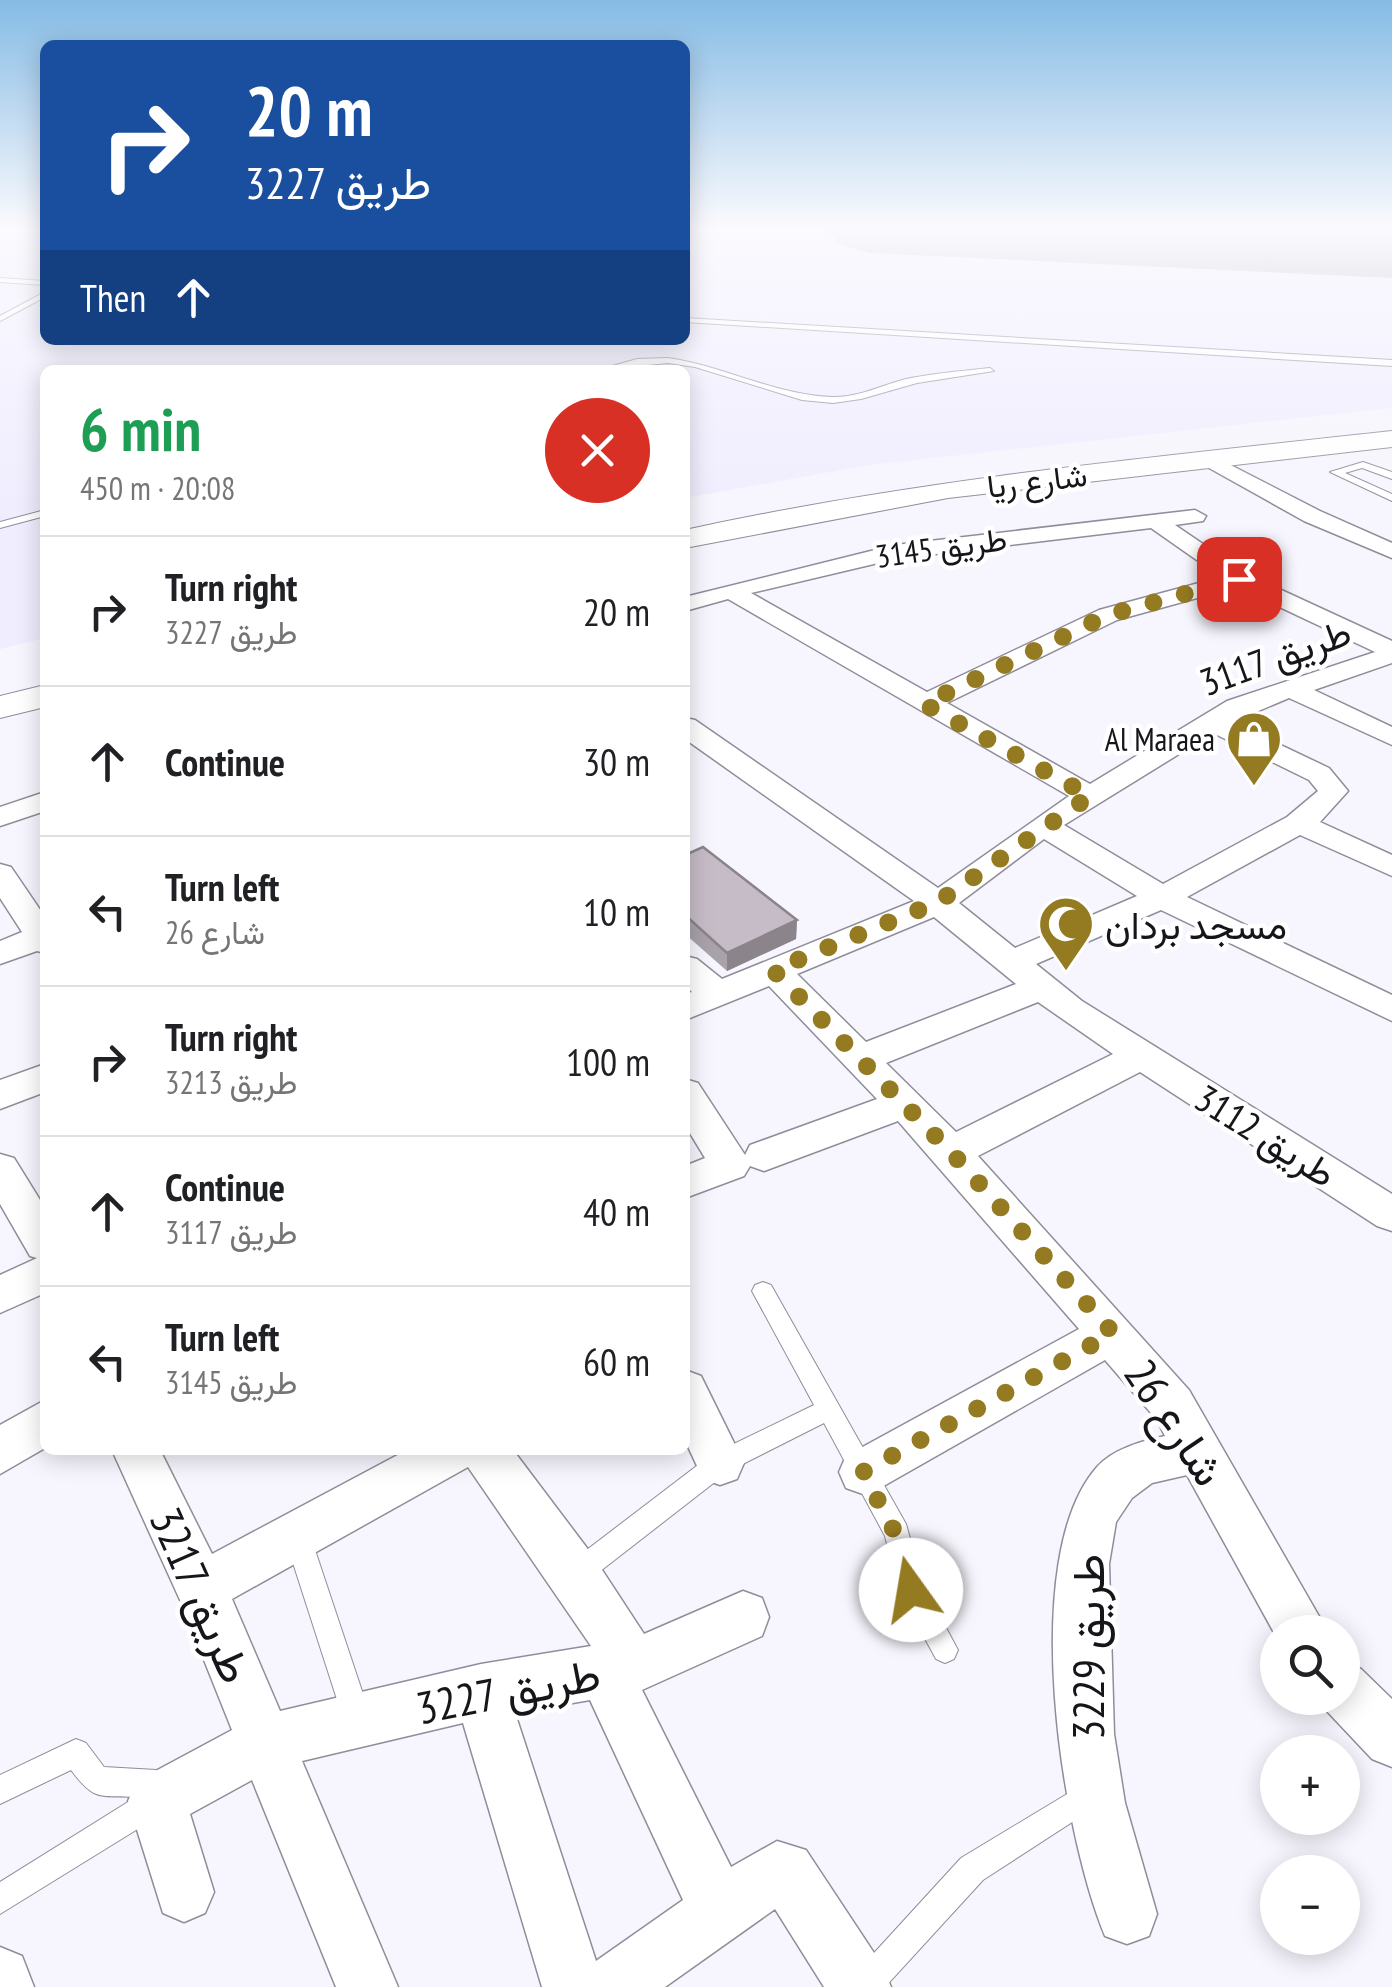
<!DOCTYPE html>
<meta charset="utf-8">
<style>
:root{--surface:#fff;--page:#f6f6f6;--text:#202124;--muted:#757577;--line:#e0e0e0}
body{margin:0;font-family:"PT Sans Narrow",Vazirmatn,sans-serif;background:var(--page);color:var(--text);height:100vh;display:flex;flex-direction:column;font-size:38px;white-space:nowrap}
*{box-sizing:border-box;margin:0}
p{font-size:32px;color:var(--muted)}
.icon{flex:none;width:55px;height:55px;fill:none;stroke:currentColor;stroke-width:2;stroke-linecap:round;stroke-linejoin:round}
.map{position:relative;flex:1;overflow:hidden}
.side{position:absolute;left:40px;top:365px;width:650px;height:1090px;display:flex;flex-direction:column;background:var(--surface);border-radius:15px;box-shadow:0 5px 25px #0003}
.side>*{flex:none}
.hud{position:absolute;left:40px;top:40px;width:650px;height:305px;border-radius:15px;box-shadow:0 5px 25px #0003;background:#1a4fa0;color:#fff;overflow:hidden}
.controls{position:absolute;left:1260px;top:1615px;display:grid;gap:20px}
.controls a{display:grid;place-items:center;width:100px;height:100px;border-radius:50%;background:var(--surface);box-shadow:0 5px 25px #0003;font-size:50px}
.pin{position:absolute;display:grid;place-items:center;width:85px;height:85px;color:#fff;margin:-42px;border-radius:20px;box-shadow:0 5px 15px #0006}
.me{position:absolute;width:110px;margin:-55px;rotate:347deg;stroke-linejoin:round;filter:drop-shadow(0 0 8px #0008)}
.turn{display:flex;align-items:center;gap:35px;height:210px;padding:0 40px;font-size:45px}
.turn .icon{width:130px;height:130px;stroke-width:2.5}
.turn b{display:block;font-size:70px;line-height:85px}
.then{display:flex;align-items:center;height:95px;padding:0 40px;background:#0003;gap:20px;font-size:38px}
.round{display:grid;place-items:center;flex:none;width:105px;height:105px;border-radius:52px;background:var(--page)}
.headline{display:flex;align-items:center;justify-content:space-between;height:170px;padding:0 40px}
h1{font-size:60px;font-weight:700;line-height:75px;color:#1e9e55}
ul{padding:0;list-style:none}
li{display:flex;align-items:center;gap:30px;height:150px;padding:0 40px;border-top:2px solid var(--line)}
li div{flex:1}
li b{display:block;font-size:38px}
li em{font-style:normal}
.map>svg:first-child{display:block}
.built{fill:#f0edfe}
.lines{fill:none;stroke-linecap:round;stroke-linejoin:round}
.runway{fill:#b3b2b8;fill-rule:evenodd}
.lane-casing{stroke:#8f8d99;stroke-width:2}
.street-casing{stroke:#8f8d99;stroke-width:3}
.secondary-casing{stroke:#8f8d99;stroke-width:2}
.lane{fill:#fff;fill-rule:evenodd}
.street{fill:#fff;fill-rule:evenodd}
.secondary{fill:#fff;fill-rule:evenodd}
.wall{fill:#aaa2ab}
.shaded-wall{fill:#8b848b}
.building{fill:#c6bcc7;stroke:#8b848b;stroke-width:2.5}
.route{stroke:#947a21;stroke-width:18;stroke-dasharray:0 32.4}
.labels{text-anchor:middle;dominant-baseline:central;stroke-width:9;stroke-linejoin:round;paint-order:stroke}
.far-street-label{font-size:32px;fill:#16151a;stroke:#fff}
.far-poi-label{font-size:32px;fill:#16151a;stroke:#fff;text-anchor:end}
.street-label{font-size:38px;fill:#16151a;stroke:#fff}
.poi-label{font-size:38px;fill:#16151a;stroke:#fff;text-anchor:start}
.near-street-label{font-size:45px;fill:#16151a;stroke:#fff}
</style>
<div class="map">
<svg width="1392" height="1987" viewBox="0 0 1392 1987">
<rect width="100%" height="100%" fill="#f7f5fd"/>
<path class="built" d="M0,227H45V340H685V227H1392V408L869,465L685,498V370H45V638L0,649Z"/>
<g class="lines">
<path class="runway" d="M826,227H1392V278L869,253L839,245Z"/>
<g class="lane-casing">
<path id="lane" d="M0,278L45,281V285L0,282Z
M45,292V297L0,321V316Z
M685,318L1392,360V366L685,322Z
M668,358C724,366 775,395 832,397C858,398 882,385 906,379C934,373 962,371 990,368L994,371L917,383L861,399L833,403L802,400L695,367L668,363L598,370L637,359Z
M1363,462L1392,472V479L1362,468L1345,473L1392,494V501L1330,472Z
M45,510V516L0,528V522Z
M763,1282L771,1285L906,1524L923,1585L958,1650L954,1659L945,1663L936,1659L898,1589L885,1536L824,1423L729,1471L585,1583L576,1587L567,1583L563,1574L567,1565L711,1455L814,1405L752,1291L755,1285Z
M297,1523L306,1526L310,1535L370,1715L366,1725L356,1729L346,1725L342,1715L284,1535L288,1526Z
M76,1739L86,1743L104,1767L156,1770L166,1774L170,1784L163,1795L166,1804L162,1814L0,1914V1882L136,1797C99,1795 95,1802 71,1770L0,1804V1775Z
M1087,1782L1097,1786L1101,1796L1097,1806L983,1880L885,1987H848L853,1976L961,1858Z"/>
</g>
<g class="street-casing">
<path id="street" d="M1209,454L1320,511L1392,543V558L1304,521L1202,464V456Z
M1195,510L1206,516L1203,521L1175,525L1247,574L1392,641V663L1314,690L1392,727V745L1289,698L1232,722L1329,768L1348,791L1320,822L1392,855V876L1300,835L1187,897L1392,995V1021L1161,910L1036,964L1082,1001L1392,1194V1231L1377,1226L1140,1072L978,1156L1189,1390L1328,1632H1278V1640L1187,1475L1152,1483L1132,1498L1116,1522L1109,1564L1114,1734L1125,1803L1157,1914L1149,1936L1127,1944L1105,1936C1062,1832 1017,1558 1097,1467C1113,1449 1142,1441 1165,1436L1157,1420L1105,1360L880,1488L863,1494L846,1488L839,1472L846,1456L1079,1329L898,1121L764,1171L750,1166L744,1176L685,1198V1166L705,1158L685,1125V1079L698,1083L745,1155L750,1145L877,1099L769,986L685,1020V994L692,992L685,985V956L697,959L722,979L914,901L685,739V718L695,720L938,888L1069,796L728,599L685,611V597L895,545ZM1151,528L1221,577L1099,610L927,692L751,593L895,559ZM1237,587L1375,652L1227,701L1090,784L947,703L1117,620ZM1213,733L1309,780L1318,791L1287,817L1163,884L1064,825ZM1044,839L1137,896L1015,948L959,903ZM934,917L1016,984L866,1042L797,974ZM1038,1002L1113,1054L956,1132L886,1063Z
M45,792V811L0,826V807Z
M0,864L11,867L45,917V953L37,951L0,964V941L22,932L0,898Z
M45,1064V1092L0,1109V1080Z
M0,1154L14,1158L45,1208V1293L0,1313V1275L37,1258L30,1256L0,1204Z
M685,1370L701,1376L744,1463L737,1479L720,1485L703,1479L685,1440Z
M45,1400V1448L0,1474V1425Z
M112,1450H160L212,1554L407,1450H513L593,1556L644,1634L743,1591L762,1598L769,1617L762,1636L642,1690L731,1867L777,1841L806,1850L882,1965L891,1987H824L775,1909L665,1987H542L463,1723L302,1761L398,1987H336L252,1780L190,1814L214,1892L205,1913L184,1922L163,1913L128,1801L137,1781L232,1730L180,1600ZM468,1467L591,1646L481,1664L280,1711L232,1599ZM590,1700L683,1900L596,1961L515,1713Z
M1342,1661L1361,1669L1392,1699V1767L1372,1759L1323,1707L1319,1698H1342Z
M0,1947L22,1956L34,1987H0Z"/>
</g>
<g class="secondary-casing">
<path id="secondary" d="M1392,431V447L948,498L685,548V530C918,479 1155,457 1392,431Z
M45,685V707L0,718V696Z"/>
</g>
<use href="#lane" class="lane"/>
<use href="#street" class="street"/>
<use href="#secondary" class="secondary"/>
</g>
<path class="wall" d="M685,855L797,920L796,939L727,971L685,934Z"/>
<path class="shaded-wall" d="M797,920L796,939L727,971V953Z"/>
<path class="building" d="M703,847L797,920L727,953L685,915V855Z"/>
<linearGradient id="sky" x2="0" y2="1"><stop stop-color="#85bbe5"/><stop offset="0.45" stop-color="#fbfafe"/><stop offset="1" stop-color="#fbfafe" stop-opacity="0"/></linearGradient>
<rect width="1392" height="505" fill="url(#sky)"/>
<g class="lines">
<path class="route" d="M911,1590L902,1546L863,1472L1113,1333L951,1152L773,970L938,902L1090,796L924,704L1108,615L1239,579"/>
</g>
<defs>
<g id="shop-pin" transform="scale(2.875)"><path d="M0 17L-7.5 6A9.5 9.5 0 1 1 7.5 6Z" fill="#947a21" stroke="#fff"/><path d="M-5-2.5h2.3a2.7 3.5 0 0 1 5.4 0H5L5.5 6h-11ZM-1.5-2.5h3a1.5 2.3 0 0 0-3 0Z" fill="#fff"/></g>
<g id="mosque-pin" transform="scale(2.875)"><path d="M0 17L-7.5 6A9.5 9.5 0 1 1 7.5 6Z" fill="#947a21" stroke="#fff"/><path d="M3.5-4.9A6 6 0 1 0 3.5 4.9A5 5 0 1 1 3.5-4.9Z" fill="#fff"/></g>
</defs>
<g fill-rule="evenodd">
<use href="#shop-pin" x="1254" y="739"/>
<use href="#mosque-pin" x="1066" y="924"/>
</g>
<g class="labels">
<g class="far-street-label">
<text transform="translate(1037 480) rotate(-7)">شارع ريا</text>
<text transform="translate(941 547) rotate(-8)">طريق 3145</text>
</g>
<g class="far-poi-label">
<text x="1215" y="739">Al Maraea</text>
</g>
<g class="street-label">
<text transform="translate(1275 656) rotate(-20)">طريق 3117</text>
<text transform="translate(1266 1135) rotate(32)">طريق 3112</text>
</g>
<g class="poi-label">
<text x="1105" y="924">مسجد بردان</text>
</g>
<g class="near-street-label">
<text transform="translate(1176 1422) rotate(56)">شارع 26</text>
<text transform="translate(202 1595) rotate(66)">طريق 3217</text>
<text transform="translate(1087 1647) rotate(-90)">طريق 3229</text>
<text transform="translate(508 1690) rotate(-11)">طريق 3227</text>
</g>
</g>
</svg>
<div class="controls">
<a><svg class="icon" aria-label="search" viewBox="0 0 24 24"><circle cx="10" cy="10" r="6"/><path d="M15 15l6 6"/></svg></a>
<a>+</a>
<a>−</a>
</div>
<div class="pin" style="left:1239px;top:579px;background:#d93025"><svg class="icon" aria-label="arrive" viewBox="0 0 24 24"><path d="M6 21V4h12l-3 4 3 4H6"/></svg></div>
<svg class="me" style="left:911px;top:1590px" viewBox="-20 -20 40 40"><circle r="19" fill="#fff"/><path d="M0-13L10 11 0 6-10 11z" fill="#947a21"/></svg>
<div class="hud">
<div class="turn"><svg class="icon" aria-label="right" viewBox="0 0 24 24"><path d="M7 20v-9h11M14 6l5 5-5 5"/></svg><div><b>20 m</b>طريق 3227</div></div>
<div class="then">Then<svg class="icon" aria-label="ahead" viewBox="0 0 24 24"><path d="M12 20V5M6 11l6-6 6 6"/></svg></div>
</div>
<section class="side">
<div class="headline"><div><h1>6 min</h1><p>450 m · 20:08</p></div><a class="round" style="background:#d93025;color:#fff"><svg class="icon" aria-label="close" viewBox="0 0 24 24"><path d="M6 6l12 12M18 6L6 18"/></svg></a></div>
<ul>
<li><svg class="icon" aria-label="right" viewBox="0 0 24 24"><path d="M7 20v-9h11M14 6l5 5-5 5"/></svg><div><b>Turn right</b><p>طريق 3227</p></div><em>20 m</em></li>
<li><svg class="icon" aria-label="ahead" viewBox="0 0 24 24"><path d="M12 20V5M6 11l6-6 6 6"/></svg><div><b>Continue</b></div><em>30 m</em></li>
<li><svg class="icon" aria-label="left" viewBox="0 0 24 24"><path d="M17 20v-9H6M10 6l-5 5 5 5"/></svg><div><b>Turn left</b><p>شارع 26</p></div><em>10 m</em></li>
<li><svg class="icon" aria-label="right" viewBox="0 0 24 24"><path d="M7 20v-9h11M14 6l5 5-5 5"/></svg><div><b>Turn right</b><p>طريق 3213</p></div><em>100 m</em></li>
<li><svg class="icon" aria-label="ahead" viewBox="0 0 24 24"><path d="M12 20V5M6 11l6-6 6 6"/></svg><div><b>Continue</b><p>طريق 3117</p></div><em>40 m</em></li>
<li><svg class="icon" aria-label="left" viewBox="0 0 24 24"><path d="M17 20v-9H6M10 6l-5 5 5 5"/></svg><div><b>Turn left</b><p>طريق 3145</p></div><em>60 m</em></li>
</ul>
</section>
</div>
